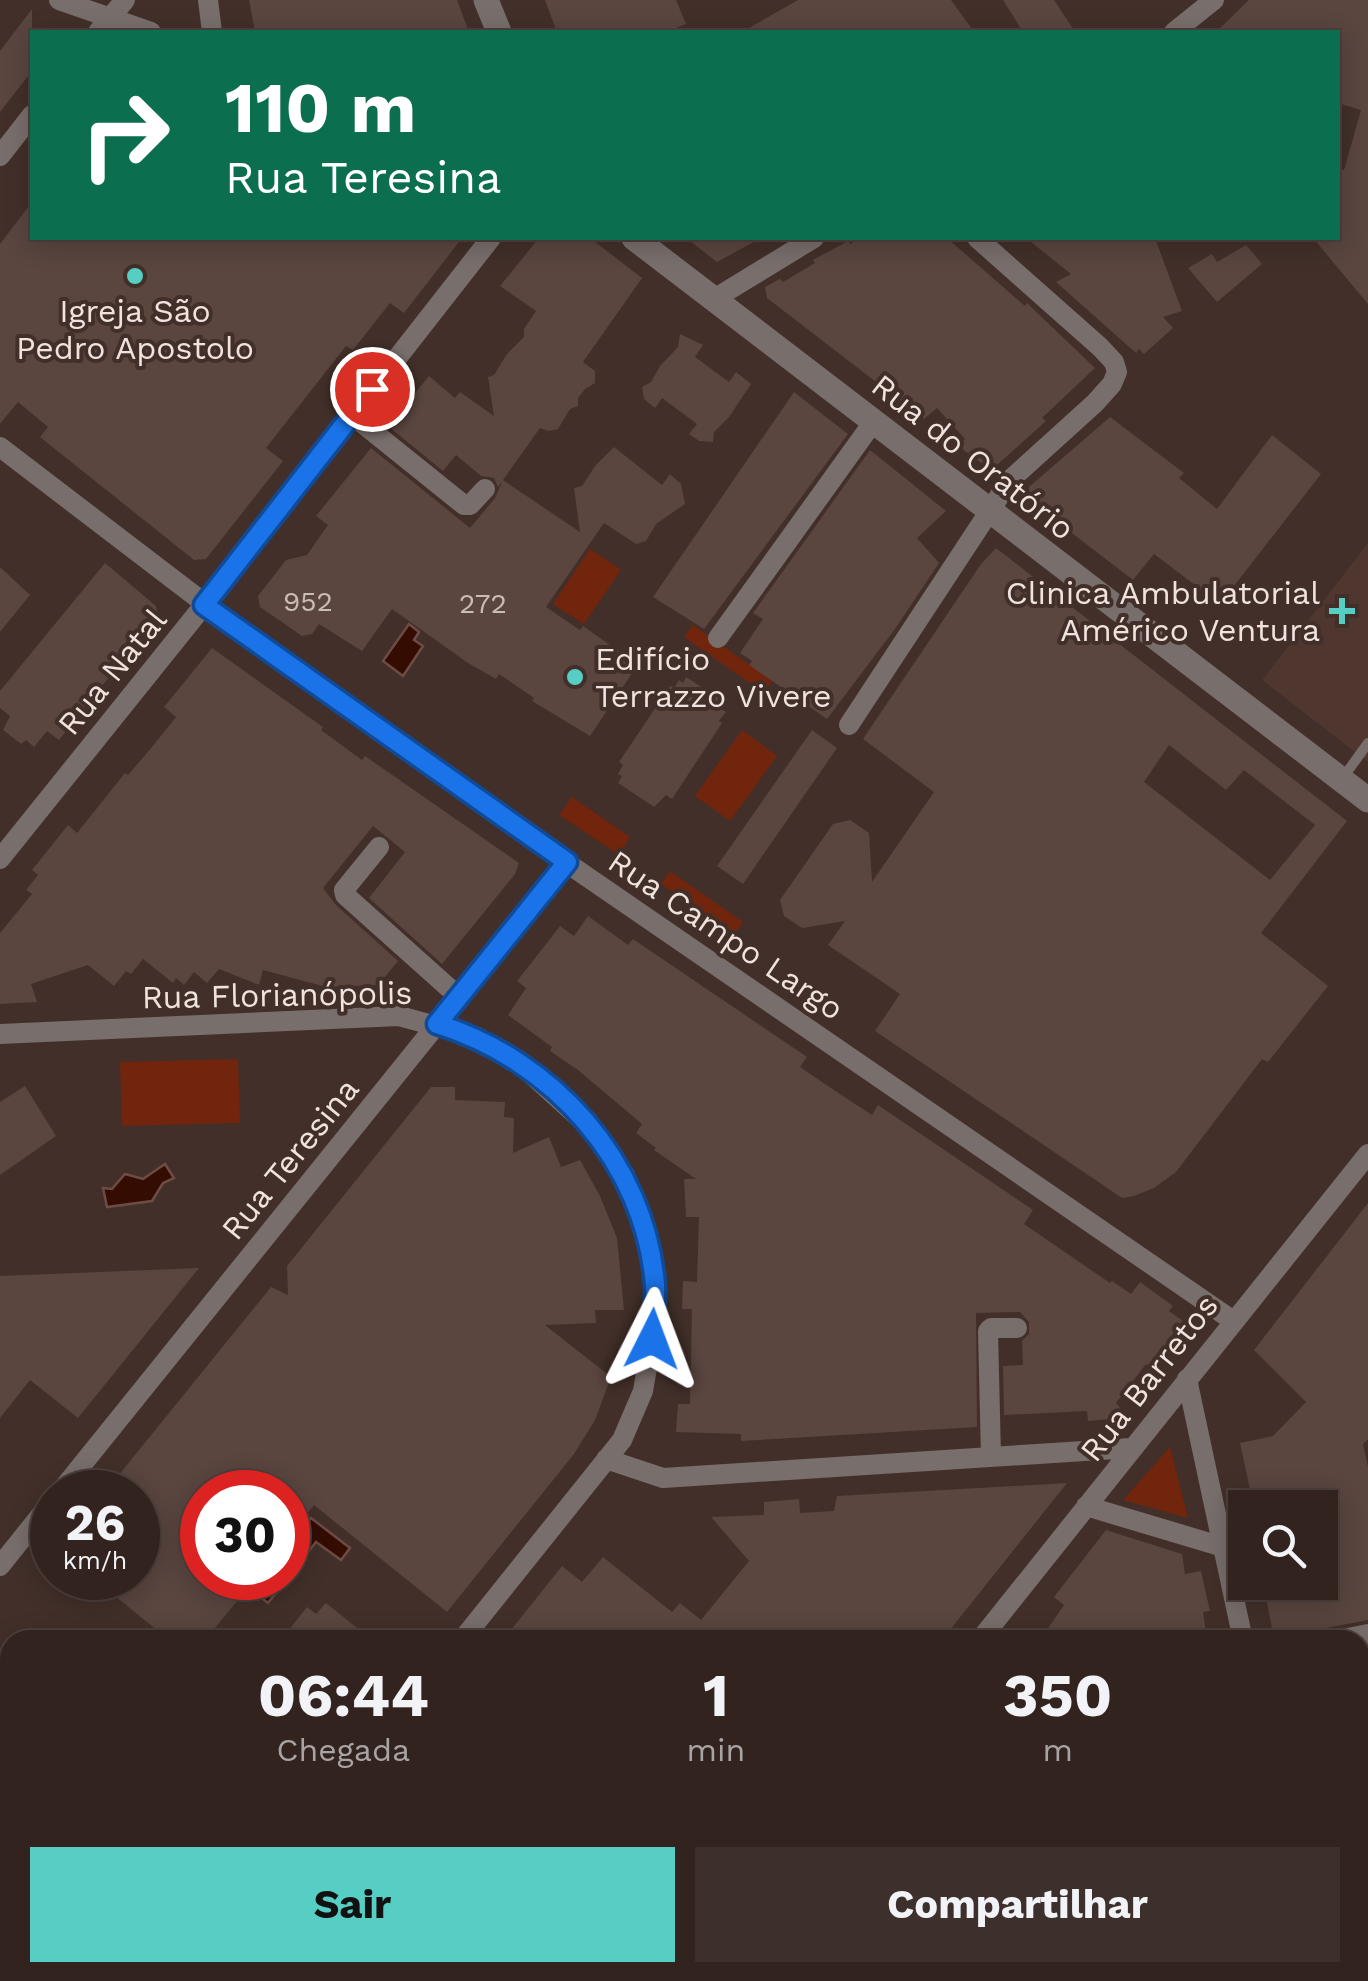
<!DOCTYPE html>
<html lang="pt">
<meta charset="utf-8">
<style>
:root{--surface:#32231f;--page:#3d2f2c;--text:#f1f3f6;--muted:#a8a4a4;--line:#4d403d;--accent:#56cec4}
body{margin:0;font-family:"Work Sans",sans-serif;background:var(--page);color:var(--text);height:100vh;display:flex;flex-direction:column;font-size:38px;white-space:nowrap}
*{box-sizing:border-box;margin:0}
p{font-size:32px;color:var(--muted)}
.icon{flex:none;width:55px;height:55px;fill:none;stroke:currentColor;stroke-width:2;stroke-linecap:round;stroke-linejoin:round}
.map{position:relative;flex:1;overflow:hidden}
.sheet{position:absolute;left:0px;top:1630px;width:1370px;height:352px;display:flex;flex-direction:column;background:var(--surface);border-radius:30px 30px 0 0;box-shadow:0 5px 25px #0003,0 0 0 2px var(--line)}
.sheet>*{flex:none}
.hud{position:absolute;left:30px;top:30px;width:1310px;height:210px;border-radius:0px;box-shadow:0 5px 25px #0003,0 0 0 2px var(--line);background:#0b6e4f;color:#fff;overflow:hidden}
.fabs{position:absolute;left:1228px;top:1490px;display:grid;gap:20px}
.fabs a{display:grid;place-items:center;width:110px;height:110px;border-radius:0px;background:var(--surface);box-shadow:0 5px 25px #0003,0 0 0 2px var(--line);font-size:50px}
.speed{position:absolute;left:30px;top:1470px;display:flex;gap:20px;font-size:50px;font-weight:700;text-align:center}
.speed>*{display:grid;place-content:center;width:130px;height:130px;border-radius:50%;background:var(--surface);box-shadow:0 5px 25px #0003,0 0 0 2px var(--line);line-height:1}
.speed small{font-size:25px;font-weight:400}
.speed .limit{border:15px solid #d22;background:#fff;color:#111}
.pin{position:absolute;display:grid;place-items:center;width:85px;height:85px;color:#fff;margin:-42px;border:5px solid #fff;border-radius:50%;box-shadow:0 2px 10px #0007}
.me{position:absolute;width:110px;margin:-55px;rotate:3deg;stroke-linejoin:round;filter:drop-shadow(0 0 8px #0008)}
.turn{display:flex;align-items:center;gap:35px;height:210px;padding:0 30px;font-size:45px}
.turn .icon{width:130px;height:130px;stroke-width:2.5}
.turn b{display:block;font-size:70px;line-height:85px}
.eta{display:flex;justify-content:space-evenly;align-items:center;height:170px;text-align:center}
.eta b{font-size:60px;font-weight:700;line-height:70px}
.action{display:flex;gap:20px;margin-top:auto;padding:20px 30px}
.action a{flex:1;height:115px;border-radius:0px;background:var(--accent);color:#111;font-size:40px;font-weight:700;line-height:115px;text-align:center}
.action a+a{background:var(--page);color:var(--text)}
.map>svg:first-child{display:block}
.built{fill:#4f362e}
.green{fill:#70250c}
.water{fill:#340c02;stroke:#6c4c44;stroke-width:2.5}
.building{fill:#5a453f;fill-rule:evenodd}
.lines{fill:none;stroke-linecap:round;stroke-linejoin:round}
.service{stroke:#786e6b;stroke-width:10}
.minor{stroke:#786e6b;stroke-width:20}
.tertiary{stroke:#786e6b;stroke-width:25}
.route-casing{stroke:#114b97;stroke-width:25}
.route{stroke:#1a73e8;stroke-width:18}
.poi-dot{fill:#56cec4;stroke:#422f29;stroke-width:4}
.labels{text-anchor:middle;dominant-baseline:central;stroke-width:8;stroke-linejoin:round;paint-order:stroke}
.number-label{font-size:28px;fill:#cabcb7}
.poi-label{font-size:32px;fill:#f0e3df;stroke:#422f29}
.street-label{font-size:32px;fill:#f0e3df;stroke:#422f29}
</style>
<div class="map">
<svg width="1368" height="1981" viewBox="0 0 1368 1981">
<rect width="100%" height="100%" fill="#422f29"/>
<path class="built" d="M1368,543V762L1262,680Z"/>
<path class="green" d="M590,549L621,570L584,624L553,604Z
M693,625L772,681L764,693L684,637Z
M742,730L777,756L730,821L695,796Z
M572,797L630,837L619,855L559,815Z
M670,871L743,922L734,935L661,884Z
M238,1059L240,1123L122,1126L120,1062Z
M1170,1447L1188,1518L1123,1500Z"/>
<path class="water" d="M409,624L419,632L414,640L423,646L403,676L383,661Z
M165,1164L174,1178L163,1183L152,1201L107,1207L103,1188L112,1189L125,1174L143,1179Z
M311,1518L350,1548L341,1560L316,1542L268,1603L253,1591L264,1578H288V1548Z"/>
<path class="building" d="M249,0H457L469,32H255Z
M545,0H676L686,24L666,32H557Z
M798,0H951L974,32H742Z
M1003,0H1054L1075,32H1023Z
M1249,0H1368V304L1313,238H1338V168L1344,170L1361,110L1338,103V32H1216Z
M32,9V71L0,112V51Z
M32,202V238H462L404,313L390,303L353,350L346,346L266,448L283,461L206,559L194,560L40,437L48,427L18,402L0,424V244Z
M539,238H590L642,278L583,362L595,371V383L585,389L578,398V406L570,409L558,429L549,431L540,428L503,480L580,532L574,488L582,486L595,466L614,447L662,485L670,474L681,484L685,504L656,524L646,541L636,544L604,523L546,607L580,630L583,626L620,652L616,656L635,669L590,736L532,701L534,698L499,674L496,679L468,663L392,609L362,651L319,624L312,634L302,636L260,607L258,596L286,560L307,555L328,525L316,516L371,448L470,528L495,498L502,482L498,487L494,478L481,476L456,455L443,471L388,426L429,376L455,398L460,392L494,416L488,377L494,375L507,354L524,337V329L536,311L500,286Z
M686,238H761L717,262Z
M861,238H947L1025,306L1027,303L1095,368L1042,418L1046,421L997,465H984L958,446L965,439L937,408L924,419L767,298L765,287L780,279L783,282L815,263L813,260L848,241L850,244Z
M1026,238H1155L1182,311L1163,317L1173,328L1144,354L1139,349L1136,353L1056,282L1071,274Z
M1246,245L1262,264L1217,302L1188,268L1212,254L1217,262Z
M680,334L703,345L695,357L729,382L736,372L751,384L729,417L714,432L713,442L699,441L689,434L697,424L662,398L655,408L644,399L642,387L651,382L660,366L678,347Z
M794,392L848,434L704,629L653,597Z
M1110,417L1184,473L1179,478L1217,509L1272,435L1321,474L1220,604L1154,554L1133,580L1029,500V487Z
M870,450L946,511L917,538L939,563L895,629L827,719L749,665L752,661L740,653L763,619L753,613Z
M996,548L1347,821L1261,933L1328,986L1268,1062L1262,1059L1176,1172L1154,1188L1134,1196L1122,1198L875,1031L900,994L828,945L845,921L802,928L784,916L780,900L833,824L850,820L869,833L872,882L934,792L863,739L981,564ZM1169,745L1226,790L1244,770L1315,825L1270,880L1144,782Z
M105,563L156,606L158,620L147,633L145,632L59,740L47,731L34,747L26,740L21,744L3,730L10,716L0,708V691Z
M0,567L30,595L0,632Z
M212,648L323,727L321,730L362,760L365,756L519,863L515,874L442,964L369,898L405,852L373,826L323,888L336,905L398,961L378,985L326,987L263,970L259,985L219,969L207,983L194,972L184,985L176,978L173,983L143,959L131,974L126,971L114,986L88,965L31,984L37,1002L0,1004V933L32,894L26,890L38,875L32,870L68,825L77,833L125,773L128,775L152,747L176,717L164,707Z
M686,677L725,702L720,708L726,712L719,721L722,723L672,799L666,795L654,807L618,783L622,776L618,774L623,765L619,762L670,686L674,688L679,680L683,683Z
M812,730L837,748L743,884L717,866Z
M588,916L628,945L633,939L807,1057L800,1067L840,1094L872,1115L878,1105L1033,1210L1024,1224L1110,1283L1112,1281L1131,1294L1140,1282L1173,1306L1169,1311L1183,1321L1167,1342L1174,1347L1155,1372L1146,1364L1116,1403L1123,1412L1110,1419L1088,1421L1087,1411L1004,1415L1003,1366L1023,1365L1022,1341L1029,1334V1322L1020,1312L976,1313L977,1427L741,1441V1434L676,1432L678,1404H690L692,1309H682L683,1281L697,1282L699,1217H686L684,1179H696L654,1150L656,1148L636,1133L642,1124L578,1070L550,1051L552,1047L508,1015L526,988L517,981L550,939L560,926L574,936Z
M25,1086L56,1136L0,1175V1102Z
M431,1087H455V1100L505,1102L504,1117L514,1118L513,1153L549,1137L561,1167L580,1160L600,1196L617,1238L624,1310H595L596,1323L545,1325L611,1377L595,1420L574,1454L447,1612L314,1505L288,1538V1492H202V1578H256L205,1640H169L93,1578H138V1492H105L271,1287L288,1295L287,1266Z
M1368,1203V1439L1363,1444L1368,1467V1620L1274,1638L1265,1593L1268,1592L1266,1582H1320V1508H1254L1240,1443L1273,1436L1306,1402L1254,1350Z
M199,1268L78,1418L30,1380L0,1418V1276Z
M1067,1483L942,1640H503L562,1566L582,1582L603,1557L672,1612L680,1603L701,1620L749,1561L711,1517L764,1515V1502L799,1499L800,1513L834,1511L837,1496Z
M1106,1530L1182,1554L1185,1574L1201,1571L1210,1611L1203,1612L1207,1640H1040L1064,1605L1054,1597Z
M326,1603L372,1640H281L307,1607L316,1614Z"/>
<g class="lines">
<path class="service" d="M1342,779L1368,743"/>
<path class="minor" d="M59,0L151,32
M208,0L212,32
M98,32L125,0
M1174,32L1214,0
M0,156L32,115
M714,299L814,238
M352,415L464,505H470L485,489
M0,447L250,638L567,863L1232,1320
M718,638L874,421
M849,725L1010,480L1095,403L1112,384L1117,372L1114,362L1100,347L977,238
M379,847L344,890L345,895L459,997
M0,859L204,605L491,238
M0,1034L399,1016L477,1037L510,1055L595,1132L625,1175L642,1221L655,1285L652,1339L643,1391L622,1440L462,1640
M1187,1379L1243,1640
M991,1457L988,1331L991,1328H1017
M606,1459L663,1478L1131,1448
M60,1492L567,863
M1086,1506L1223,1547
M0,1566L52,1501
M980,1640L1368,1154
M1338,1640L1368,1634
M0,1831L10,1839
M1360,1951L1368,1954
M180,1972L191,1981
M986,1972L988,1981
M442,1981C477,1971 506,1972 541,1981
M713,1981L719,1972
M1279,1981L1286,1972"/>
<path class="tertiary" d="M486,0L499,32
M634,238L1368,800"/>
</g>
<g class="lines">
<g class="route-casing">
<path id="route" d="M372,389L204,605L567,862L437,1024C553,1060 645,1162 655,1285C656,1302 653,1321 652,1339"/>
</g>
<use href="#route" class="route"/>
</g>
<g class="poi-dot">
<circle cx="135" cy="276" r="10"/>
<path d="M1337 596h10v10h10v10h-10v10h-10v-10h-10v-10h10z"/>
<circle cx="575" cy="677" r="10"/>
</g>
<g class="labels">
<g class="number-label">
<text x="308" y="601">952</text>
<text x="483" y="603">272</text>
</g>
<g class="poi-label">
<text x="135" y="311">Igreja São<tspan x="135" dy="37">Pedro Apostolo</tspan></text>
<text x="1320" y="593" text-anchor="end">Clinica Ambulatorial<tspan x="1320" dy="37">Américo Ventura</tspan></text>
<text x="595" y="659" text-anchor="start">Edifício<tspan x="595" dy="37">Terrazzo Vivere</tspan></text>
</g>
<g class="street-label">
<text transform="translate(973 457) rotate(38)">Rua do Oratório</text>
<text transform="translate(112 672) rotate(-51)">Rua Natal</text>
<text transform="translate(726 935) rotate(34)">Rua Campo Largo</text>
<text transform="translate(277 995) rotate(-1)">Rua Florianópolis</text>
<text transform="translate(290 1159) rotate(-51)">Rua Teresina</text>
<text transform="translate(1149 1378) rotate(-52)">Rua Barretos</text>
</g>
</g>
</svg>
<div class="fabs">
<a><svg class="icon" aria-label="search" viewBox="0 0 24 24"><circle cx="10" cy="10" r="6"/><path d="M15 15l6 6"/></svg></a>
</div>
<div class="speed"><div>26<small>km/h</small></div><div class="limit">30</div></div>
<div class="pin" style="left:372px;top:389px;background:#d93025"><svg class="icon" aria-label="arrive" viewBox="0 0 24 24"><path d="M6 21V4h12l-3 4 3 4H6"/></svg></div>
<svg class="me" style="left:652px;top:1339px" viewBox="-20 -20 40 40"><path d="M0-17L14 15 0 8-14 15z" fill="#1a73e8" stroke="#fff" stroke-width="4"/></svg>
<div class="hud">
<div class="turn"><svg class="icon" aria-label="right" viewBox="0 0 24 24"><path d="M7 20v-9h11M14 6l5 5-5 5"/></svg><div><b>110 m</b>Rua Teresina</div></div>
</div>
<section class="sheet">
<div class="eta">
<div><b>06:44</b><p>Chegada</p></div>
<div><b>1</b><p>min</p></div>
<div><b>350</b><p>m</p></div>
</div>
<div class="action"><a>Sair</a><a>Compartilhar</a></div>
</section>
</div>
